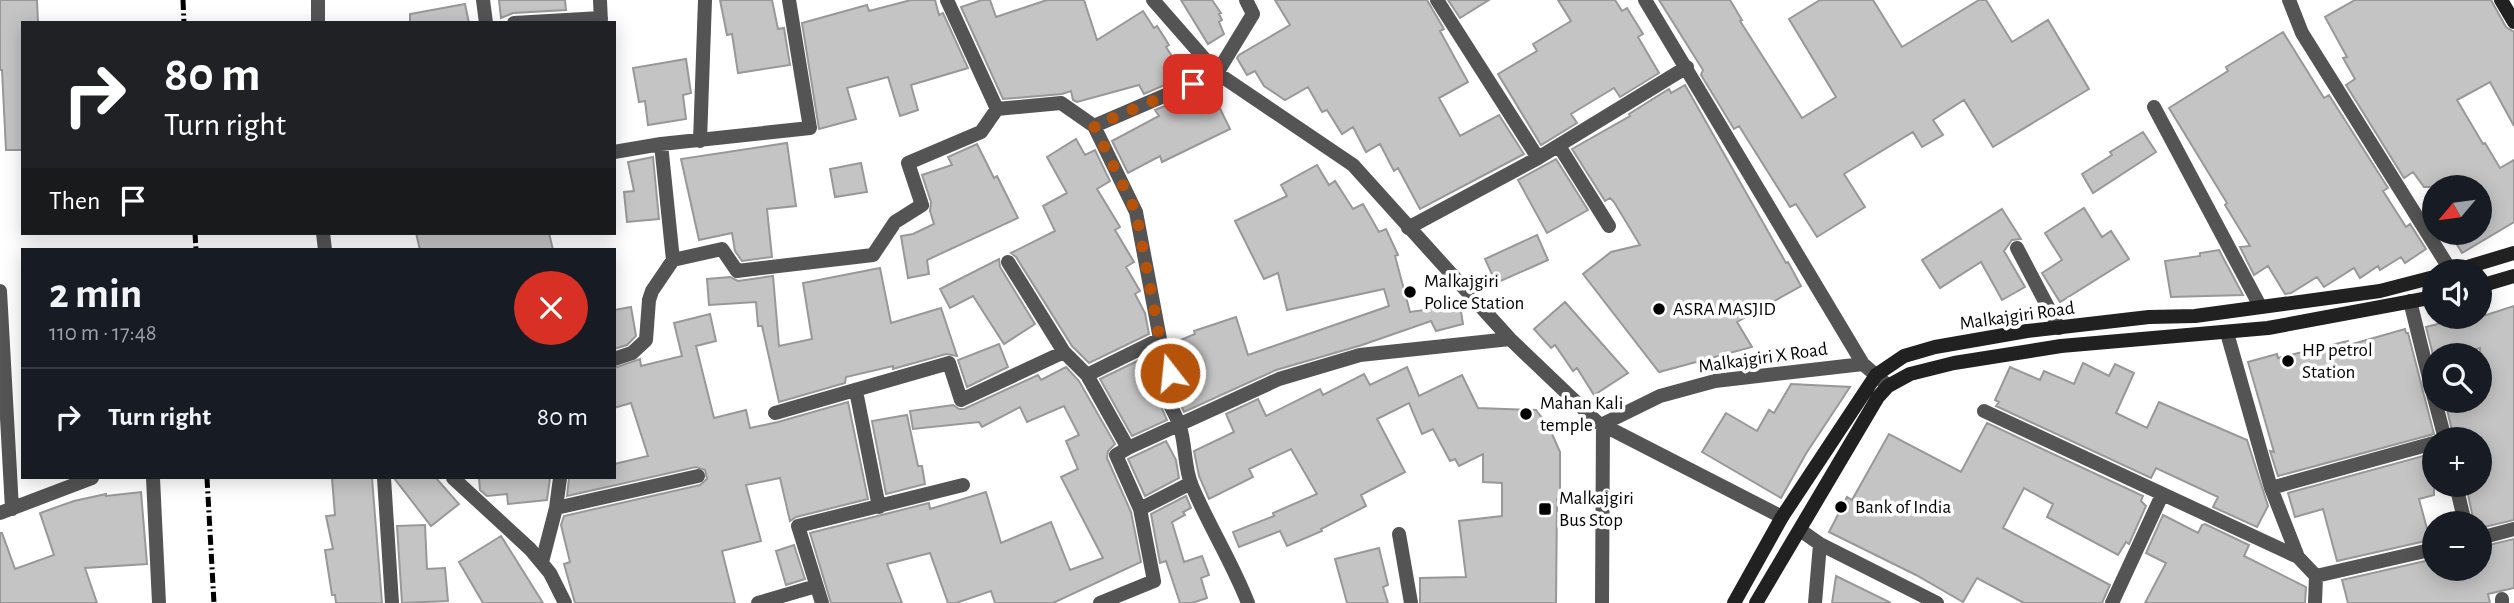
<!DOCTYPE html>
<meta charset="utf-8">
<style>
:root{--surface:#171b24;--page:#20242c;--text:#f1f3f6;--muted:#9ea1a6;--line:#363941}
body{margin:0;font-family:"Alegreya Sans",sans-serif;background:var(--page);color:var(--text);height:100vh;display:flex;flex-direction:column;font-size:26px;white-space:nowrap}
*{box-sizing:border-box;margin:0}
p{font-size:23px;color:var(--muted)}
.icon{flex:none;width:38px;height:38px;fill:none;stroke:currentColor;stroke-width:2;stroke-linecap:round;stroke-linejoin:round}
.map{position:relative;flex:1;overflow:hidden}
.side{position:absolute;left:21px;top:248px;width:595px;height:231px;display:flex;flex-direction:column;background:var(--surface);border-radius:0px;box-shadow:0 4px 18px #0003}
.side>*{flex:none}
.banner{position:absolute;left:21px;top:21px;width:595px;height:214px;border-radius:0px;box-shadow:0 4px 18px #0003;background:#202124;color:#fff;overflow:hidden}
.needle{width:46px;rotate:241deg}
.fabs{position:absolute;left:2422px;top:175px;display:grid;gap:14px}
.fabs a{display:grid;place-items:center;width:70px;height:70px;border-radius:50%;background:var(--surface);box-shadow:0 4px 18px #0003;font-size:35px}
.pin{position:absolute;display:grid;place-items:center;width:60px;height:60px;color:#fff;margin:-30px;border-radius:14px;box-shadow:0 4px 10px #0006}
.me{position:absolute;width:77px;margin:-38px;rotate:344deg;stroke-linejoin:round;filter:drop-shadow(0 0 5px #0008)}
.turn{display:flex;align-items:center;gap:24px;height:147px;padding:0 28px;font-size:32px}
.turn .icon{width:91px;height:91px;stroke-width:2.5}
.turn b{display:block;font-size:49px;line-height:60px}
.then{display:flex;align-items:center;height:66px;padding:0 28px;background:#0003;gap:14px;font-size:26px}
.round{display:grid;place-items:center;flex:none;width:74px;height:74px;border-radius:37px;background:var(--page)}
.summary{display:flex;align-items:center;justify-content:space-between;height:119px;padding:0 28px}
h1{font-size:42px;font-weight:700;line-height:52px}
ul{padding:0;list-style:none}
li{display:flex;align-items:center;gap:21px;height:98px;padding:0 28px;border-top:2px solid var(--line)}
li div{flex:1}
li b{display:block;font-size:26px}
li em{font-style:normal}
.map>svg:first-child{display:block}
.building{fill:#c4c4c4;stroke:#989898;stroke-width:2}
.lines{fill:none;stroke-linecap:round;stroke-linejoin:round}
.street{stroke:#545454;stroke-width:14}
.secondary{stroke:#212121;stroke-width:14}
.rail{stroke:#000;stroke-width:5;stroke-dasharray:10 3.5 2 3.5;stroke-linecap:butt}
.route{stroke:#b45309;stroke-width:12;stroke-dasharray:0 21.6}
.poi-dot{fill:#000;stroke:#fff;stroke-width:2.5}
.labels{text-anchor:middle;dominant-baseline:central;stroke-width:7;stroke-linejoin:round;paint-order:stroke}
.poi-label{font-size:19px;fill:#000;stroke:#fff;text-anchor:start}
.street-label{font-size:19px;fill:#000;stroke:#fff}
</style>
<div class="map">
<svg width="2514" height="603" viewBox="0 0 2514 603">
<rect width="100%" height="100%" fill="#fff"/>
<path class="building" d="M0,0H37L38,23H23V150H6L2,70H0Z
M499,0H565L566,10L513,13L501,18Z
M720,0H772L778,29L784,28L790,65L738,73L732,34L727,35Z
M911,0H935L939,15L943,13L968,68L911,85L918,110L900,116L888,77L847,88L856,119L819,129L802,23L867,5L869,11Z
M982,0H990L996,17L1047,0H1084L1097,40L1143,11L1154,28L1157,26L1169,45L1166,47L1185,76L1144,94L1139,85L1077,102L1073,100L1071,91L1062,94L1003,99L961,7Z
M1181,0H1212L1221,13L1219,14L1222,20L1219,22L1224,34L1208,44Z
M1275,0H1427L1444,29L1440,31L1468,82L1439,98L1460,136L1499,115L1524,154L1420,209L1398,168L1394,171L1380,144L1366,152L1353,127L1342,134L1327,110L1322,112L1308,87L1285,100L1264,86L1255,71L1247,75L1237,58L1239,55L1290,25Z
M1448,0H1489L1460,18Z
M1558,0H1615L1622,11L1627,8L1643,34L1638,37L1659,73L1620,97L1614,88L1571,114L1577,123L1541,145L1498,74L1537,51L1533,44L1571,21Z
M1659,0H1730L1742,20L1740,21L1802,118L1836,97L1789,19L1820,0H1873L1902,47L1979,0H1986L2012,42L2048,20L2089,89L1993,147L1964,100L1933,120L1943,135L1922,147L1913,132L1844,174L1865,207L1817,237L1796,204L1790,207L1739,126L1734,129L1701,75L1703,70Z
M2355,0H2491L2506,27L2514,32V126L2490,82L2457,100L2483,144L2485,143L2500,168L2514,160V222L2462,253L2450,233H2480V187H2424L2413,172L2404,178L2346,85L2355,79L2343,58L2347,57L2325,17Z
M465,4L469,23H410V14Z
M2283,32L2324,98L2329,95L2388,188L2383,191L2406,227L2410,224L2426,249L2405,263L2401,257L2380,270L2378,266L2360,278L2354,268L2324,287L2317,277L2291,293L2285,294L2268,266L2254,275L2240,247L2250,246L2225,205L2227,203L2169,108L2228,71L2226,67Z
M686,59L691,93L683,95L686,119L648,125L645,101L639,102L633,68Z
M1685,85L1786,263L1788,262L1801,286L1737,322L1752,347L1659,372L1583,274L1611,252L1640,245L1614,202L1610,198L1605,201L1572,149L1630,116L1629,114L1669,89L1671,93Z
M1196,93L1200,100L1213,94L1230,129L1162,162L1160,156L1128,173L1112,141L1159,116L1155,110Z
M2143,132L2156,152L2093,193L2082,174L2112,155L2110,152Z
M1076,139L1085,155L1095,150L1110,181L1097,189L1120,227L1115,230L1134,262L1126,267L1140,291L1135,294L1145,313L1149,334L1089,363L1072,346L1016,257L1011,253L1055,231L1043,206L1067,193L1047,157Z
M787,143L796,206L767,209L772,257L742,261L735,251L732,233L699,240L681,159Z
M977,144L994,178L997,176L1018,218L927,260L929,274L908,278L901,236L913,234L934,224L930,211L931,202L922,175L952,165L948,157Z
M653,157L659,219L627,222L624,192L634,191L628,162Z
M1556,159L1588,210L1547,233L1518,180Z
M861,163L867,192L835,197L830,169Z
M1317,165L1329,185L1335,181L1353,209L1363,204L1379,232L1386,229L1398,255L1395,256L1410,312L1460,305L1463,324L1436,331L1431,321L1362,345L1276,370L1184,412L1175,392L1179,371L1171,344L1195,334L1194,331L1236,317L1248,355L1389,306L1384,289L1287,310L1278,273L1264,279L1235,221L1287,196L1281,185Z
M2084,208L2102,237L2111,231L2129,259L2060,302L2042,273L2062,260L2045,233Z
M2002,209L2021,239L2012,240L2004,251L2025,287L2002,300L1981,262L1940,288L1922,260Z
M416,233H549L553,250H420Z
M1537,235L1548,260L1496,283L1485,259Z
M2219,250L2243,295L2171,297L2165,261L2200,256V253Z
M999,259L1000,267L1035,324L1004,344L973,296L950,308L940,289Z
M880,268L891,323L941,308L957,356L946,354L893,369V366L846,377L845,383L779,402L762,326H758L756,302L709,305L707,279L730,277L738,281L773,276L779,346L812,339L803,283Z
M1565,302L1628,373L1594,395L1577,368L1573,371L1555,345L1551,348L1534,329Z
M2514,306V520L2480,528V523H2474L2466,485H2480V439H2454L2445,401H2480V348L2455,355H2433L2426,327L2465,317H2480Z
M631,307L636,336L627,345L614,349V310Z
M710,314L716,341L696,346L714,418L746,410L750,428L778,422L848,402L868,499L796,517L790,521L780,478L746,485L761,541L722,551L735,603H575L564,564L570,562L561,525L564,516L700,485L707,479L705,470L696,467L567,496L569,478H614V464L648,456L631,403L614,408V368L640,359L641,366L682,356L674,323Z
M2405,329L2406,333H2408L2434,434L2278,476L2270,451L2274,452L2248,362L2277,354L2278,358L2348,341L2349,345Z
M999,344L1008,367L967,387L958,360Z
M1154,353L1160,372L1155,385L1156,395L1167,420L1132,436L1100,379Z
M2083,363L2109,376L2115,364L2134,373L2116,413L2147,428L2159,402L2247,440L2268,506L2257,527L2213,507L2218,497L2156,468L2151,478L1996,406L1999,402L1995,400L2010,367L2040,380L2044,371L2074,384Z
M1066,367L1079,381L1115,444L1108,451L1107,458L1131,512L1141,562L1053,603H995L991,591L956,603H948L930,553L887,564L902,603H831L810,533L929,503L930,509L986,492L1001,543L1051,522L1070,570L1103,558L1061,477L1078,469L1066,441L1079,435L1064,406L1027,422L1020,407L982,427L979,422L913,429L910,411L953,405L959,409H964L1038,375L1041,380Z
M1407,367L1419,396L1462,375L1478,408L1536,410L1549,427L1560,452V499H1557L1556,603H1420V578L1466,577L1459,521L1502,516V483L1483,482V454L1459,466L1455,459L1450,461L1433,429L1422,434L1409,403L1377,419L1405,472L1361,495L1366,506L1321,529L1322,531L1287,546L1280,531L1239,547L1233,532L1274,516L1273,513L1317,494L1291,449L1249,469L1253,477L1209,499L1199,476L1194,451L1234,432L1226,414L1258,399L1266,416L1320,389L1323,395L1364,374L1370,385Z
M1791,384L1850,387L1807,452L1781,498L1702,452L1726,413L1757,431L1769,410L1774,413Z
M907,415L918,466H922L925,484L886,494L872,421Z
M1987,423L2143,496L2141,501L2146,506L2129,544L2126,542L2118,555L2047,517L2053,504L2024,488L2003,528L2110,585L2102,603H2024L1977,578L1963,602L1916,575L1829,532L1847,497L1852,500L1889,434L1961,472Z
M1166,441L1176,460L1179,478L1145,496L1128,459Z
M2434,453V495L2419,499L2430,540L2337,561L2323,509L2295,517L2288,493Z
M332,478H372L382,603H336L335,595H332L325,550L333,549L326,516L335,515Z
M394,478H436L459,504L431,526Z
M479,478H550L547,500L508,504L507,494L487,496L480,490Z
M141,492L147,564L85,568L97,603H0V533H2L15,569L54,555L40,513L74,501L106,494V496Z
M1186,496L1191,508L1183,512L1185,515L1172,522L1184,562L1202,556L1209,575L1201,578L1207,598L1192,603H1180L1166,561L1160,563L1151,514Z
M2163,515L2198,533L2202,525L2205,524L2249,545L2244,556L2306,587L2305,603H2145L2166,563L2146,553Z
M425,525L427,569L445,568L448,601L402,603L397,526Z
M501,536L543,603H483L459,562Z
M2514,539V588L2488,594L2490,603H2348L2342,580L2434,559V569H2480V547Z
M794,545L805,579L786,585L776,551Z
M1379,548L1388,585L1383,587L1388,603H1347L1335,559Z
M1836,576L1891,603H1832Z"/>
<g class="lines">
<path class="street" d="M318,0V23
M483,0L486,23
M600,0L601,23
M947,0L997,109
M1153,0L1217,73L1353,165L1510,339L1597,422L1782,517
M1437,0L1538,158
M1645,0L1863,364L1885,383
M2289,0L2302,33L2451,271
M514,23L601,18
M2154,107L2260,306
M1094,126L1136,212L1160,339L1170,373C1156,393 1175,408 1180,427C1186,446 1184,468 1192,486C1209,526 1232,562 1248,603
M700,141L705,0
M661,144L673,260
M1559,146L1609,226
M614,152L661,144L810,128L789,0
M1408,228L1538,158L1687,67
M323,233L325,250
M2017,248L2059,328
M1008,262L1064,352L1087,375L1128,448L1116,455L1140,509L1154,581L1100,603
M0,291L12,509
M2410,301L2434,398
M2227,333L2271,488L2298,557L2316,576L2315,603
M614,359L632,353L646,340L649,300L652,291L673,260L722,249L737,271L873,255L895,222L922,205L908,163L981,132L997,109L1061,103L1094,126L1217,73L1253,14L1246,0
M1087,375L1160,339
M856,391L879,507
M2435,401L2445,439
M1984,411L2298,557
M775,413L949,363L961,400L1064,352
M1128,448L1279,379L1360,355L1510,339
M153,478L159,603
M384,478L392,603
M453,478L530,549L550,573L565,603
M2456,485L2465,523
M2271,488L2434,443
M556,508L698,476
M1140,509L1191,483
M0,513L92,478
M1800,530L1820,544L1937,603
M1399,534L1411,603
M2480,538L2514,529
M542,562L556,508L560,478
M2316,576L2434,549
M2502,599V603
M758,603L816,586
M822,603L798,526L963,485
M1602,603L1603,424L1660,396L1715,381L1863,364
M1815,603L1820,544
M2112,603L2162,495"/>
<path class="secondary" d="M2501,0L2514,22
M2454,271L2514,253
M2480,286L2514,276
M1734,603L1782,517L1876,375L1904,356L1935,347L2027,331L2149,317L2195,316L2380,291L2434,277
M1756,603L1878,397L1888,386L1910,374L1954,363L2061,346L2268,328L2434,297"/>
<path class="rail" d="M183,0L184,23
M195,233L196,250
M207,478L214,603"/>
</g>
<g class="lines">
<path class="route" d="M1170,373L1160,340L1136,212L1094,126L1193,84"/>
</g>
<g class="poi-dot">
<circle cx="1410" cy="292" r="7"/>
<circle cx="1659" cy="309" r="7"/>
<circle cx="2288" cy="361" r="7"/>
<circle cx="1526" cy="414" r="7"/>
<circle cx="1841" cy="507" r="7"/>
<rect x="1538" y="502" width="14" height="14" rx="3.5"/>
</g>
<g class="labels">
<g class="poi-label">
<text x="1424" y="281">Malkajgiri<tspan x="1424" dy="22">Police Station</tspan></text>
<text x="1673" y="309">ASRA MASJID</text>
<text x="2302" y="350">HP petrol<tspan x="2302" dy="22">Station</tspan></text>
<text x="1540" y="403">Mahan Kali<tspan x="1540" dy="22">temple</tspan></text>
<text x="1559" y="498">Malkajgiri<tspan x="1559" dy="22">Bus Stop</tspan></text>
<text x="1855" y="507">Bank of India</text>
</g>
<g class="street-label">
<text transform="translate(2017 316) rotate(-8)">Malkajgiri Road</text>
<text transform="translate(1763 358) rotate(-8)">Malkajgiri X Road</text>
</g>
</g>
</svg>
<div class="fabs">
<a><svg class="needle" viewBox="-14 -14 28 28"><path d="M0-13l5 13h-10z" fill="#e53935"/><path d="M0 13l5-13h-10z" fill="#9ea1a6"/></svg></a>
<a><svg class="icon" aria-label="sound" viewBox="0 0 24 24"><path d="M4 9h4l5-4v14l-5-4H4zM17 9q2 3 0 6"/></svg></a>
<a><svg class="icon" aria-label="search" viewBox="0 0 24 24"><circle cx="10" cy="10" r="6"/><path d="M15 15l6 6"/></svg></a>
<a>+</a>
<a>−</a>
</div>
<div class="pin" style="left:1193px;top:84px;background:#d93025"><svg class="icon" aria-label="arrive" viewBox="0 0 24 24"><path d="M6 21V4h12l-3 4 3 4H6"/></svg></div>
<svg class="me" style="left:1170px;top:373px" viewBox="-20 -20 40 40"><circle r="17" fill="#b45309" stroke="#fff" stroke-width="3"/><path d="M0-11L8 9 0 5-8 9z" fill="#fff"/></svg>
<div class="banner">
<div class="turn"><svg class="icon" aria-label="right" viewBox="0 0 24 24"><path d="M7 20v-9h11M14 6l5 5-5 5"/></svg><div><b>80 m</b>Turn right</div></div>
<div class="then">Then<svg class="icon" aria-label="arrive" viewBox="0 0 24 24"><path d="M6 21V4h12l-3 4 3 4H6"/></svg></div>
</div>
<section class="side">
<div class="summary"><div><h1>2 min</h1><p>110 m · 17:48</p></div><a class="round" style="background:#d93025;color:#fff"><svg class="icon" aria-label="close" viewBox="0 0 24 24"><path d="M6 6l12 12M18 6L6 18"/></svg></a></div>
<ul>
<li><svg class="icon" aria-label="right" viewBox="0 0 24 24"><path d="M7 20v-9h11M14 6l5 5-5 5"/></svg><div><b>Turn right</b></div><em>80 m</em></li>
</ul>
</section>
</div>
